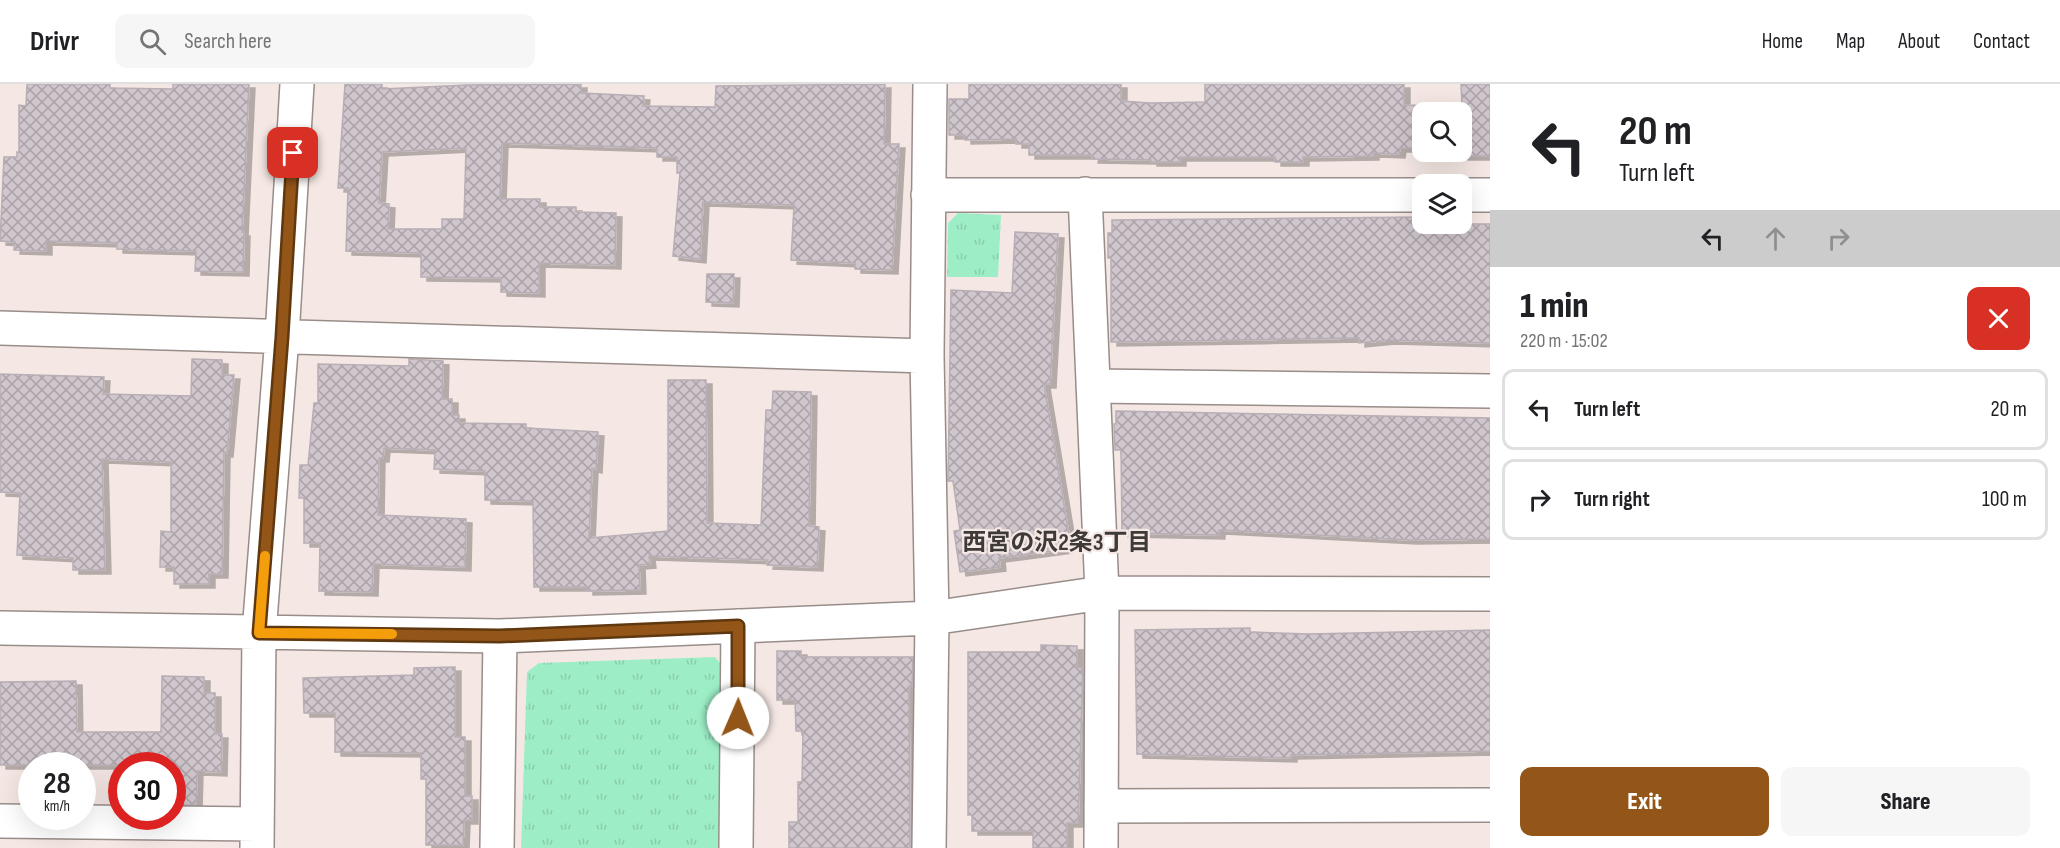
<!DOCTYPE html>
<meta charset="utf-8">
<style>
:root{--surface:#fff;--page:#f6f6f6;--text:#202124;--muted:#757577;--line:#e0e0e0;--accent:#935618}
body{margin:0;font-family:"Sofia Sans Condensed","Noto Sans JP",sans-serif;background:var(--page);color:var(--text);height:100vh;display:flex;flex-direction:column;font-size:22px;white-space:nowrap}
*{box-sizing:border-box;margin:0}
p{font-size:20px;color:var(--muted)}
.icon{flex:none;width:33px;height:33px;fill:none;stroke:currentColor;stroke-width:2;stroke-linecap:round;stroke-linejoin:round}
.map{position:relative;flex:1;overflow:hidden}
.sheet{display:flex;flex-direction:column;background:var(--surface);width:570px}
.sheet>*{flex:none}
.hud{background:#fff;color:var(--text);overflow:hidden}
.buttons{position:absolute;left:1412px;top:18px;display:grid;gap:12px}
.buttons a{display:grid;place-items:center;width:60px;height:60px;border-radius:12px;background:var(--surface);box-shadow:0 6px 24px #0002;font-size:30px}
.speed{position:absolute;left:18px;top:668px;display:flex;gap:12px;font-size:30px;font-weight:700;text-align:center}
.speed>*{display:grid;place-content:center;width:78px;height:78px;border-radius:50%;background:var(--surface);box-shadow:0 6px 24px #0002;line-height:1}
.speed small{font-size:15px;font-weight:400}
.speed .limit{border:9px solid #d22;background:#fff;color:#111}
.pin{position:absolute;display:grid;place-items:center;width:51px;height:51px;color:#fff;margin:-26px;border-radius:12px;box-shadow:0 3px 9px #0006}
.me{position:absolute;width:66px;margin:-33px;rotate:1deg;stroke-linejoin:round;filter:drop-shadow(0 0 4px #0008)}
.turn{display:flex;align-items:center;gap:21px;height:126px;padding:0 30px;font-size:27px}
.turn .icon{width:78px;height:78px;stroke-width:2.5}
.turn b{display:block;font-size:42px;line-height:51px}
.lanes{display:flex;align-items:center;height:57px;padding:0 30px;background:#0003;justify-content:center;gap:30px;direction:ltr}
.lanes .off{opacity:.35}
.round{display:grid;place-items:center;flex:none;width:63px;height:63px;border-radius:12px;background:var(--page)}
.overview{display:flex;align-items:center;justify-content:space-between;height:102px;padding:0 30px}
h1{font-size:36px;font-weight:800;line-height:45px}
.button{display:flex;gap:12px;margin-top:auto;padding:12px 30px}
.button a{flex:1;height:69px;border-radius:12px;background:var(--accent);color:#fff;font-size:24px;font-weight:800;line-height:69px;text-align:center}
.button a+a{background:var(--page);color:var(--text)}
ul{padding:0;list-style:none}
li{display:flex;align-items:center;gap:18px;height:81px;margin:0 12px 9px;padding:0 18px;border:3px solid var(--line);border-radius:12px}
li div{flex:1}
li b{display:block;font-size:22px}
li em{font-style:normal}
header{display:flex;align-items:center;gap:36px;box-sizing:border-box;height:84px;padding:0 30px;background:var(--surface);border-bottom:2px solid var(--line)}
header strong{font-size:28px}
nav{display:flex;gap:33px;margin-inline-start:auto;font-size:21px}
.search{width:420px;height:54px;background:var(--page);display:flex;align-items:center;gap:15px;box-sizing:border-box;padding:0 21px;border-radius:12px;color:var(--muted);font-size:22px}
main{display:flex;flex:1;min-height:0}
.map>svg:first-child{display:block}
.park{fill:url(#park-tufts)}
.building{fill:url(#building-cross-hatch);stroke:#b8aeb5;stroke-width:1.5;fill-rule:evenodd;filter:url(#shadow)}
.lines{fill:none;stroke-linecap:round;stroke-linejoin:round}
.street-casing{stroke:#988d89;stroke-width:36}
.street{stroke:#fff;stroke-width:33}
.route-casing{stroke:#603810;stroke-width:15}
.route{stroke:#935618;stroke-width:10}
.slow{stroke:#f59e0b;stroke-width:10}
.labels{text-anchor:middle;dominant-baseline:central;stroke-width:4.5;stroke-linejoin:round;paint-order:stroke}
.neighbourhood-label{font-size:24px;font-weight:bold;fill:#3e3a38;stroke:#f5e8e4}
</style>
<header>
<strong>Drivr</strong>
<div class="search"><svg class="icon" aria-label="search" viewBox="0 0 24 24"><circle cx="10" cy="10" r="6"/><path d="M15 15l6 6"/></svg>Search here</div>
<nav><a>Home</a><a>Map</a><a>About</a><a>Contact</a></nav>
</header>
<main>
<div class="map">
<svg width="1490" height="764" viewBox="0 0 1490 764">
<defs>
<pattern id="park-tufts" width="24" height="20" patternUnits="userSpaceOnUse" patternTransform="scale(1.5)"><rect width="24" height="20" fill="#9deec7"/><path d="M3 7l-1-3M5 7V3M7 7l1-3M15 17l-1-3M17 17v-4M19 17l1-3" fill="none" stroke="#88cdac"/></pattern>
<pattern id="building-cross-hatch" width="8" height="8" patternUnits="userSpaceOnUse" patternTransform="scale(1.5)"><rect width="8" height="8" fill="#d0c6cd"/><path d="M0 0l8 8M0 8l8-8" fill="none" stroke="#aaa2a7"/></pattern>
<filter id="shadow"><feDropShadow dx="6" dy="4" stdDeviation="0" flood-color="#0004"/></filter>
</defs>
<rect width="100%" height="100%" fill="#f5e8e4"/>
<path class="park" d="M958,129L1001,131L998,193H947L948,139Z
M715,573L728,589L722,764H521L527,588L539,579Z"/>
<path class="building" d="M27,0H110V4L173,5V0H249L242,148H244L243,188L195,187L196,167L117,165V159L46,157V167L14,166L15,158L0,157L4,73H17V68H19V21L26,22Z
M345,0H382V5L467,1L581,0V9L644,12L643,22L715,23L716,2L885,0L884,60H899L892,186L855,185V179L791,176L794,121L703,118L700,175L673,172L680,89H677V73H657V64L502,59L500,115H540V123H576V128L616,129L615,181L539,179V209L501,208V194L421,193V169L346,167L348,104H338ZM466,64L464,135H442V145H388L389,120L379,119L382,68Z
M969,0H1121V17L1150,19L1205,18V0H1404V21L1462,22L1461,0H1490V72H1462L1461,28H1422V64H1400L1399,70L1373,69V72L1303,73V78H1275V73H1180V78H1151V76L1092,75L1093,71H1029V60H1016V55L965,56V51H949V15H969Z
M1422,133V140H1490V259L1389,256L1359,259V254L1111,258V174H1108V149H1112V136Z
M1015,148L1058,150L1050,300H1044L1069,451L1064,452L1066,465L999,474L1000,483L960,488L954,447L960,446L953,397H948L951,206L1012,209Z
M707,190H734L733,219L706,218Z
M192,275L222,276V291H234L227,369H224L222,490H209V500H174V483H160L161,447L171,448V378L102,375L105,486H73V474L17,471L20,409L0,408V290L104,293L103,310L191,312Z
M409,275L443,277L442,315H452V331H459V339L526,340V344L598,348L596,385L592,384L589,454L668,447V296H706L707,439L761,441L766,326H772L773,307L811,308L809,442L819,443L817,483L767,481L768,476L649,472L650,480L639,481L640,506L587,507V503H534L533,417L485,416V387L434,385L435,366L384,364L383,374H379L378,431L466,435L465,483L373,480L372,508L319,507L320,459H304V414H299L300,381H308L314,319H318V280L409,282Z
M1116,327L1490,334V455L1411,456L1219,446V451L1122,449L1121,366H1115L1114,340H1116Z
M1250,544V548L1309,550L1490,546V667L1291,671V674L1137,670L1135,546Z
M1041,561L1077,562V584H1083L1078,739H1067V764H1033V747H972V731H968V568H1041Z
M777,567H801V573H913L912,602H909L910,764H789V738H798V698H802L803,647H796L795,616H777Z
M455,583V653H465V712H472V736H464L463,761H426V695H421V669L335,668V629H304L303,594L414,591V584Z
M162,592L204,593V609H215V650H222L221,688L197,687L196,721L172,720V681H0V598L76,597L77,648H161Z"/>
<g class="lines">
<g class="street-casing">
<path id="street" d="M1085,110L1102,509L1101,764
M928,111H1422
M1461,111H1490
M0,244L927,272
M1093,302L1490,307
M0,544L500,552L932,534L1102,509L1490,510
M1101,722L1490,721
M0,737L257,740
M257,764L259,549L282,253L297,0
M497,764L500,552
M736,764L738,542
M929,764L932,534L927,272L930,0"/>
</g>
<use href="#street" class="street"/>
</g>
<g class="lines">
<g class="route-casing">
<path id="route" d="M293,69L282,253L259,549L500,552L738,542V634"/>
</g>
<use href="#route" class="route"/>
<path class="slow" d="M265,472L259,549L392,550"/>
</g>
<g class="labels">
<g class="neighbourhood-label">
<text x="1057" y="458">西宮の沢2条3丁目</text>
</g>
</g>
</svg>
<div class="buttons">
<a><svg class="icon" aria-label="search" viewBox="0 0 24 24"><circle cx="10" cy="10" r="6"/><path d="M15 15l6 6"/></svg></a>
<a><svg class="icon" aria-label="layers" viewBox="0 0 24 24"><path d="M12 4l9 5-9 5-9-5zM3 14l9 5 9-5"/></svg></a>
</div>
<div class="speed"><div>28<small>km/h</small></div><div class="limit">30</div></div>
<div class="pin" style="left:293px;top:69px;background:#d93025"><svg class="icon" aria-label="arrive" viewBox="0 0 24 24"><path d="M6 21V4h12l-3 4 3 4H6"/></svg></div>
<svg class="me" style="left:738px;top:634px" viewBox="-20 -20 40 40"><circle r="19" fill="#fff"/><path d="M0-13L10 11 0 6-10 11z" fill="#935618"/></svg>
</div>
<section class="sheet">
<div class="hud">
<div class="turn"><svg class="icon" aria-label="left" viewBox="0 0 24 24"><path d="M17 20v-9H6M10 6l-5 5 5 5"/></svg><div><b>20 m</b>Turn left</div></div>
<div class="lanes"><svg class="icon" aria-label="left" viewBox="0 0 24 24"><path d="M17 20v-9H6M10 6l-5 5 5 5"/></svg><svg class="icon off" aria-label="ahead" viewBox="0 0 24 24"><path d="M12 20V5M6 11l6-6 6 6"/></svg><svg class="icon off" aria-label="right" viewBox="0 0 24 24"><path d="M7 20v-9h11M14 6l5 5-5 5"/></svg></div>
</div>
<div class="overview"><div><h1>1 min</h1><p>220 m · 15:02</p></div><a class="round" style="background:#d93025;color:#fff"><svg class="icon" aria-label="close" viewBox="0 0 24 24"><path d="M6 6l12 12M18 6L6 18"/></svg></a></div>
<ul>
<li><svg class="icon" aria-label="left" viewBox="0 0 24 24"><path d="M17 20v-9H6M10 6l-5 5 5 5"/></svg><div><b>Turn left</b></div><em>20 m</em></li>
<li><svg class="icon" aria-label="right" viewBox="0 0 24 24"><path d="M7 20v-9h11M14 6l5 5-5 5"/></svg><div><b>Turn right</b></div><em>100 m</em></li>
</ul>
<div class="button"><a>Exit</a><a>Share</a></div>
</section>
</main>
